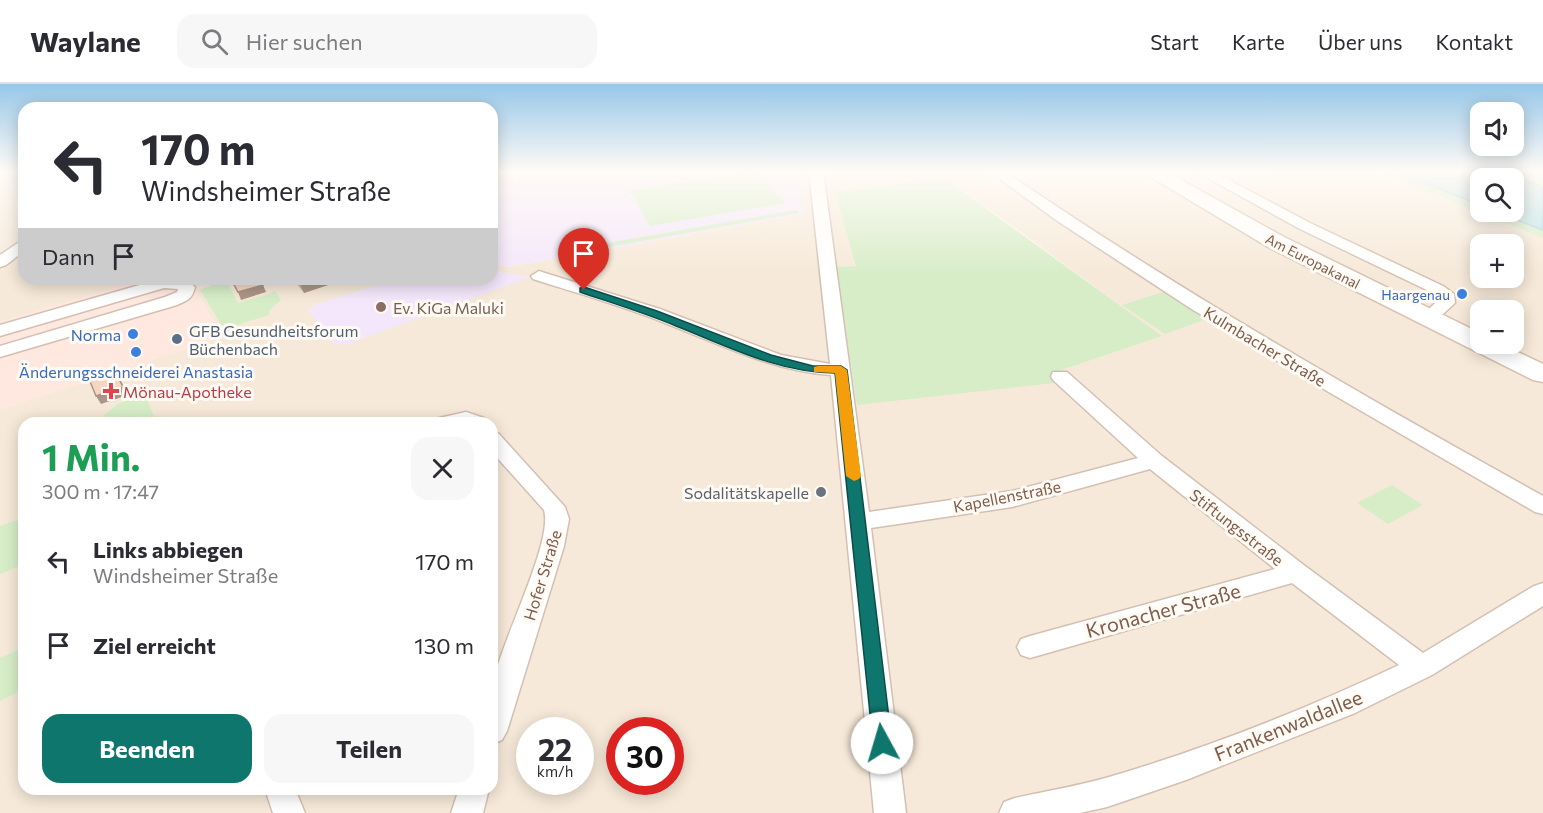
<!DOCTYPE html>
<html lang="de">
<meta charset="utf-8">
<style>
:root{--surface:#fff;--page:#f7f7f7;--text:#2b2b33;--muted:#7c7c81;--line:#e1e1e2;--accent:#0f766e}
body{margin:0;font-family:Commissioner,sans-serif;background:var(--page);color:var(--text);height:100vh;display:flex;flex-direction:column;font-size:22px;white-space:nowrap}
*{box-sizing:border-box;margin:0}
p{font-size:20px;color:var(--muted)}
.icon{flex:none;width:33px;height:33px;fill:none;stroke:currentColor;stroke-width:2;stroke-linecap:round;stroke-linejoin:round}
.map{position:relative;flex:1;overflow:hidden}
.drawer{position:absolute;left:18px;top:333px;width:480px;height:378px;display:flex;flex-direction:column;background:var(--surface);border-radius:18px;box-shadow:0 3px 15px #0003}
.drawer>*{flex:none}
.guide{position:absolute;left:18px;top:18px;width:480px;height:183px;border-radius:18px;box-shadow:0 3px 15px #0003;background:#fff;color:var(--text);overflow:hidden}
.fabs{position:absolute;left:1470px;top:18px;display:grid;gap:12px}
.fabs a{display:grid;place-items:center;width:54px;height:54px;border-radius:12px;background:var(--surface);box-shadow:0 3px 15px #0003;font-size:30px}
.speed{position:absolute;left:516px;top:633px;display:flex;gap:12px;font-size:30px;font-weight:700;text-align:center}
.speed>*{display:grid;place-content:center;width:78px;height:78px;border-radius:50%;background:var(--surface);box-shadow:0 3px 15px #0003;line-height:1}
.speed small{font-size:15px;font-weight:400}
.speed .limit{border:9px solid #d22;background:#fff;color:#111}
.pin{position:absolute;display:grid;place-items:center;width:51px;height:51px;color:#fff;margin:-62px -26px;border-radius:50% 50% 50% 0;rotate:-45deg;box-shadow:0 0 6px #0007}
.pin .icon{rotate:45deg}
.me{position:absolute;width:66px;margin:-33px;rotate:354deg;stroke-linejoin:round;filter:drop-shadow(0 0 4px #0008)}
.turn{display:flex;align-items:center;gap:21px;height:126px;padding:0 24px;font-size:27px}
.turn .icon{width:78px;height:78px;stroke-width:2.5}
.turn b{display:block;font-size:42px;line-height:51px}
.then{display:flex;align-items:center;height:57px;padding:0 24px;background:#0003;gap:12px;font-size:22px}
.round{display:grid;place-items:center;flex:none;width:63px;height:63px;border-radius:18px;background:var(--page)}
.summary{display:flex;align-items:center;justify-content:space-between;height:102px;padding:0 24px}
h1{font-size:36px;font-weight:700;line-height:45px;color:#1e9e55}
.action{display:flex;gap:12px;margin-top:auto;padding:12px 24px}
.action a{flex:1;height:69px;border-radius:18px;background:var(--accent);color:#fff;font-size:24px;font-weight:700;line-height:69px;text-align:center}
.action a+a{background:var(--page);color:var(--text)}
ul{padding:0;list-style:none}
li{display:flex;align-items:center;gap:18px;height:84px;padding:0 24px}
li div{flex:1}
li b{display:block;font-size:22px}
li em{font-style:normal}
header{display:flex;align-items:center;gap:36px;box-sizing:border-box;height:84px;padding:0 30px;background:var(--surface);border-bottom:2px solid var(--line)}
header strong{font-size:28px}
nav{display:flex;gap:33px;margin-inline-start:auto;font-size:21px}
.search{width:420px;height:54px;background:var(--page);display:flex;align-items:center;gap:15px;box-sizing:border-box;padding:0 21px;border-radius:18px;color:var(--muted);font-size:22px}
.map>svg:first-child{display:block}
.residential{fill:#f6e9d9;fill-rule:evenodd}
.commercial{fill:#fee8df}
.education{fill:#f4e7fb}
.green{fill:#d7edc8}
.water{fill:#bde3ea;stroke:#a3d3dc;stroke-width:1.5}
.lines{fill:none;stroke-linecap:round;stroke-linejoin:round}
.minor-casing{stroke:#d4c0b2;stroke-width:3}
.secondary-casing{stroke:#d7c1af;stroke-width:3}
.minor{fill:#fff;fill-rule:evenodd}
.secondary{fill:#fff;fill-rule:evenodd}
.wall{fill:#d3b8a6}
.shaded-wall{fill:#ac9687}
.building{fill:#f5d6c1;stroke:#ac9687;stroke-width:1.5}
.route{fill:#0f766e;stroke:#0a4d48;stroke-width:1.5}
.slow{fill:#f59e0b}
.shop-dot{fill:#3f7fe0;stroke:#fffaf3;stroke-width:2}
.education-dot{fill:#8d6e63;stroke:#fffaf3;stroke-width:2}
.service-dot{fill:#5c6f8a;stroke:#fffaf3;stroke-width:2}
.health-dot{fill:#e0444e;stroke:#fffaf3;stroke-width:2}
.worship-dot{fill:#6b7280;stroke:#fffaf3;stroke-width:2}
.labels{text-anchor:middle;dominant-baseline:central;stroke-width:6;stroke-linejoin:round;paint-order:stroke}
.far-street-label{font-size:14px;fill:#7c5c4b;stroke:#fffaf3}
.far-shop-label{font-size:14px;fill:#366cbe;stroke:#fffaf3;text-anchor:end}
.education-label{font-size:16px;fill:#785e54;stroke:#fffaf3;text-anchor:start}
.service-label{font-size:16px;fill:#4e5e75;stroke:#fffaf3;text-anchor:start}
.shop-label{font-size:16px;fill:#366cbe;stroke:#fffaf3;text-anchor:end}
.street-label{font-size:16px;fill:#7c5c4b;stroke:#fffaf3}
.health-label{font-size:16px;fill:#be3a42;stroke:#fffaf3;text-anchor:start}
.worship-label{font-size:16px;fill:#5b616d;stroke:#fffaf3;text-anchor:end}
.near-street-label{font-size:20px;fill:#7c5c4b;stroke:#fffaf3}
</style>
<header>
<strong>Waylane</strong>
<div class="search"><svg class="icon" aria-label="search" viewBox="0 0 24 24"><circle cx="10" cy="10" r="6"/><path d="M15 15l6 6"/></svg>Hier suchen</div>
<nav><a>Start</a><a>Karte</a><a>Über uns</a><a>Kontakt</a></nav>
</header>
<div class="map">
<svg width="1543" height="729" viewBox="0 0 1543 729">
<rect width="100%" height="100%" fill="#fef6eb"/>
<path class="residential" d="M0,87H24V195H397L318,220L308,226L315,234L529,193L492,187V180L508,183L803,130L798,89L796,87H1376L1543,154V729H0ZM944,94L1018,146L1161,252L1050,290L1055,298L836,184L856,182ZM1480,160H1514V194H1480ZM1480,226H1514V260H1480ZM24,339H492V705H24ZM530,646H580V698H530ZM620,646H670V698H620Z"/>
<path class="commercial" d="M146,195H210L213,200L196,206L224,253L0,326V237Z"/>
<path class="education" d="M492,87H796L798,89L804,130L508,183L492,180Z
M492,187L530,193L345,261L333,259L308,226L318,220L397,195H492Z"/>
<path class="green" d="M756,87L785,119L650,142L629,106Z
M1376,87H1394L1480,121V128H1496L1543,146V154Z
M1499,87H1543V103Z
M944,94L1162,252L1050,290L1055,299L857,321L836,183L856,182L835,108Z
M796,126L799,129L558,172L556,168Z
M226,196L238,219C251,214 264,213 275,207L281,216L269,227V231L224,245L200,206Z
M1163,208L1207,235L1165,250L1122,221Z
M141,311H145L157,339H106L104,331L119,319Z
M1392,401L1423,421L1388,440L1357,419Z
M13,437H18L24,462V480L0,490V442Z
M24,563V605L0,617V574Z"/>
<path class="water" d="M1394,87H1499L1543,103V146L1496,128H1514V94H1480V121Z"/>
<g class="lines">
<g class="minor-casing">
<path id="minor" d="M809,87H823L869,428L1012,407L1138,374L1053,296L1051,292L1053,288H1067L1162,372L1305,482L1423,569L1534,502L1543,499V522L1432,591L1355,629L1186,696L1107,723L1080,729H999L1004,718L1015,714C1046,707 1078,702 1109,693C1208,664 1306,625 1399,581L1292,499L1030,574L1021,571L1017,563L1021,555L1030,552L1275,485L1150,385L1012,423L871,444L906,729H874L831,291C772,287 719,260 665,239C622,222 577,209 533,195L531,192L539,187L545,189L660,225L781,271L830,280Z
M989,87H1004C1178,206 1359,310 1543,412V430L1535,428L1327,307L1190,224L1056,136Z
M1195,87H1212L1310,139L1443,202L1454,210L1455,219L1443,230H1431L1428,226L1439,215L1431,208L1300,145Z
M24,155V167L6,181L0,183V171Z
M184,195L195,203C192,215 188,216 177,221L0,273V262L165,213L177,208L178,205L164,204L0,252V241L157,196Z
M466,328L484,334L487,339H436L439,334Z
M492,348L499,350L565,423L569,435L564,462L507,647L502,656L492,660C492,642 490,623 492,605C497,564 554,459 544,426L492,368Z
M265,705H295L305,729H273Z
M459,705H489L483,729H451Z"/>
</g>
<g class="secondary-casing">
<path id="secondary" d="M1141,87H1165L1284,153L1480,249V260H1501L1543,280V298L1533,296L1268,163Z"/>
</g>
<use href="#minor" class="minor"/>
<use href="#secondary" class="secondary"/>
</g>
<path class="wall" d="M293,195H346L304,209Z"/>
<path class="shaded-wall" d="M309,195H346L304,209L299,198Z
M263,201L266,208L241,216L238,208Z
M115,287L120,295L128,311L101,320L96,312Z"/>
<path class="building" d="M231,195H259L263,201L238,208Z
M297,195H309L299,198Z
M115,287L123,303L96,312L89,295Z"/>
<linearGradient id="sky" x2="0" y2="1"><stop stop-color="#97c7e9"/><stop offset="0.46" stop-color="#fffbf6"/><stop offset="1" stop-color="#fffbf6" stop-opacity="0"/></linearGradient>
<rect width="1543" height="190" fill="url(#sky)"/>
<path class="route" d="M584,203L657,227L771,271L813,282H841L847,286L892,659L889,665L882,668L876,665L873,659L835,289C779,289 727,262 676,242C645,229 612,219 580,208V204Z"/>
<path class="slow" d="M818,282H841L847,286L861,392L859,395L854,397L846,392L835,289L814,288V283Z"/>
<g class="shop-dot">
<circle cx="1462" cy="210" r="6"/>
<circle cx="133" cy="250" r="6"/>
<circle cx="136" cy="268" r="6"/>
</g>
<circle class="education-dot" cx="381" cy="223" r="6"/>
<circle class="service-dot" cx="177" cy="255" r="6"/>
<path class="health-dot" d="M108 298h6v6h6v6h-6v6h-6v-6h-6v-6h6z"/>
<circle class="worship-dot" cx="821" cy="408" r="6"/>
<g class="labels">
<g class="far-street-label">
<text transform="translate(1313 177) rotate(27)">Am Europakanal</text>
</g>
<g class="far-shop-label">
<text x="1450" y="210">Haargenau</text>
</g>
<g class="education-label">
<text x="393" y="223">Ev. KiGa Maluki</text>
</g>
<g class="service-label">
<text x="189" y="246">GFB Gesundheitsforum<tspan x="189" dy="18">Büchenbach</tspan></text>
</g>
<g class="shop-label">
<text x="121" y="250">Norma</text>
<text x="136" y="287" text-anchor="middle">Änderungsschneiderei Anastasia</text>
</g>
<g class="street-label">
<text transform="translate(1265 262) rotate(31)">Kulmbacher Straße</text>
<text transform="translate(1007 412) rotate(-11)">Kapellenstraße</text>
<text transform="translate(1237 443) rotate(38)">Stiftungsstraße</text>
<text transform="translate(542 491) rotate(-73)">Hofer Straße</text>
</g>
<g class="health-label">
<text x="123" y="307">Mönau-Apotheke</text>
</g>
<g class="worship-label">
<text x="809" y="408">Sodalitätskapelle</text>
</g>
<g class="near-street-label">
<text transform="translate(1163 526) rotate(-15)">Kronacher Straße</text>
<text transform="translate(1288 641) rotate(-22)">Frankenwaldallee</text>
</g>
</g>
</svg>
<div class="fabs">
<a><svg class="icon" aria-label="sound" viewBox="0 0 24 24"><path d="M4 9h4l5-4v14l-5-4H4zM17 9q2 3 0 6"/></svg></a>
<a><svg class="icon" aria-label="search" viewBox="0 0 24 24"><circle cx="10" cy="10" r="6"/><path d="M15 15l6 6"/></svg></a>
<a>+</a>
<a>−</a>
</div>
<div class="speed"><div>22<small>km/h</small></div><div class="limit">30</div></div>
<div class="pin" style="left:584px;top:206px;background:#d93025"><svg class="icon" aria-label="arrive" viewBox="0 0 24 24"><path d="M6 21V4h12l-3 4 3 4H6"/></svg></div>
<svg class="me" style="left:882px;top:659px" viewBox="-20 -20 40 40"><circle r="19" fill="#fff"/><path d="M0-13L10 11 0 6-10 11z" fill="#0f766e"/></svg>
<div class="guide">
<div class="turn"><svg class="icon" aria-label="left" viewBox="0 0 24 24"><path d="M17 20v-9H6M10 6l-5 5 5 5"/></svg><div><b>170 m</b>Windsheimer Straße</div></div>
<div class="then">Dann<svg class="icon" aria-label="arrive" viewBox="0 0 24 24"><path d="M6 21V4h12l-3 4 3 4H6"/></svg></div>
</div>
<section class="drawer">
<div class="summary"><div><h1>1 Min.</h1><p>300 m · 17:47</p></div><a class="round"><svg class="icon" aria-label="close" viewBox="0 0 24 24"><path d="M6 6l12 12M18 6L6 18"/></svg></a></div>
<ul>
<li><svg class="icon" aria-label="left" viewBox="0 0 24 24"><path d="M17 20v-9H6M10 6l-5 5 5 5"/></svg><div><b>Links abbiegen</b><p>Windsheimer Straße</p></div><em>170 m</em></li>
<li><svg class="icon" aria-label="arrive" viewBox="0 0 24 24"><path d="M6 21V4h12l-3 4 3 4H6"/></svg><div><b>Ziel erreicht</b></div><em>130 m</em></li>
</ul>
<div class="action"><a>Beenden</a><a>Teilen</a></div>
</section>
</div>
